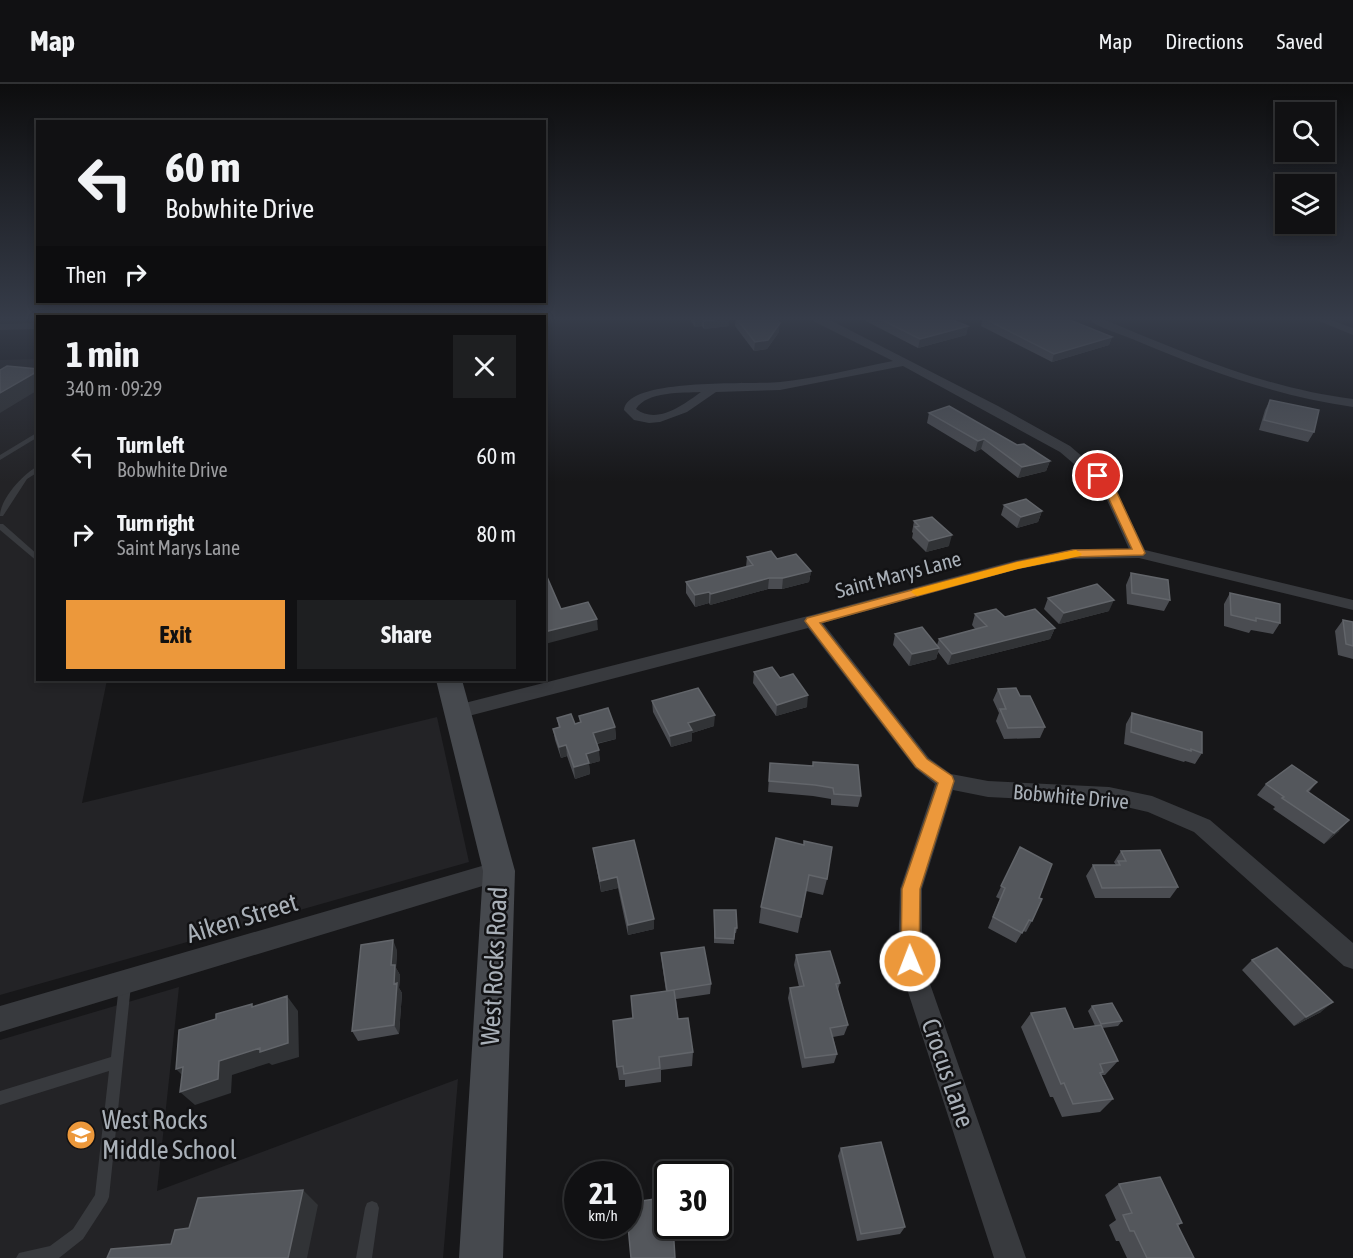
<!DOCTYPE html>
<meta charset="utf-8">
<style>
:root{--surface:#111113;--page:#1e1f21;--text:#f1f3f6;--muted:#9c9da0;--line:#303133;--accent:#ec983b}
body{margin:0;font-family:"Asap Condensed",sans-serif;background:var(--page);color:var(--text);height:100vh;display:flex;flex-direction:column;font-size:22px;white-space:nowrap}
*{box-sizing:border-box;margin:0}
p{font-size:20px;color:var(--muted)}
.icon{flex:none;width:33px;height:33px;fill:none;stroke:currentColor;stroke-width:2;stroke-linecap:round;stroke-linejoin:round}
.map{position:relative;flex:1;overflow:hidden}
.details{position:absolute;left:36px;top:231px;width:510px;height:366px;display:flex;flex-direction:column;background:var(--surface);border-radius:0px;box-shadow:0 3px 9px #0003,0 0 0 2px var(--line)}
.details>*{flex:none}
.top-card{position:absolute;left:36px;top:36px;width:510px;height:183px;border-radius:0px;box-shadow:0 3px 9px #0003,0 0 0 2px var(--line);background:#111113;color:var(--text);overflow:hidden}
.controls{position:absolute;left:1275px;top:18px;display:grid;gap:12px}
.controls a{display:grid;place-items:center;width:60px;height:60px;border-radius:0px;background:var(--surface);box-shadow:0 3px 9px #0003,0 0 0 2px var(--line);font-size:30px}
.speed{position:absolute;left:564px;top:1077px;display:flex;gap:12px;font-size:30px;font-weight:700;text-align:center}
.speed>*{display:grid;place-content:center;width:78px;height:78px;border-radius:50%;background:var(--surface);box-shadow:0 3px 9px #0003,0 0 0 2px var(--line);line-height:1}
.speed small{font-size:15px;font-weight:400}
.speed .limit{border:3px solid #111;border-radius:9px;background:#fff;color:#111}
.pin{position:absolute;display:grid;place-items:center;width:51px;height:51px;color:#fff;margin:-26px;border:3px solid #fff;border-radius:50%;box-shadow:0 2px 6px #0007}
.me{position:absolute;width:66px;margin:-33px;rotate:359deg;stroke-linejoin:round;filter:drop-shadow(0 0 4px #0008)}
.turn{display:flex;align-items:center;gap:21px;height:126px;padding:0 30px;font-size:27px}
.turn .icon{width:78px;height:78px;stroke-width:2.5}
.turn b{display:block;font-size:42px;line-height:51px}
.then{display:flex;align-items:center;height:57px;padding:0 30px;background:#0003;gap:12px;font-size:22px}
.round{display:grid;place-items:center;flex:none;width:63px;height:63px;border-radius:0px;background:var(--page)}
.head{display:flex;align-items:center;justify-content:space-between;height:102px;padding:0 30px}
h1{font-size:36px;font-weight:700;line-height:45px}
.primary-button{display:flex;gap:12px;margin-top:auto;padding:12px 30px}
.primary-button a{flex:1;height:69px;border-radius:0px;background:var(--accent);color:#111;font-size:24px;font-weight:700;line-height:69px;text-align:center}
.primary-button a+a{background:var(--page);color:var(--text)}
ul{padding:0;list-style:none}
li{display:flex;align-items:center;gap:18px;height:78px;padding:0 30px}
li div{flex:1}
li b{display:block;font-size:22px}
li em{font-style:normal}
header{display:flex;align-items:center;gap:36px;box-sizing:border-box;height:84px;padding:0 30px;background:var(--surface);border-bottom:2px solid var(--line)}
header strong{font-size:28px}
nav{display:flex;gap:33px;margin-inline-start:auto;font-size:21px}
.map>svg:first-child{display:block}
.built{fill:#232326}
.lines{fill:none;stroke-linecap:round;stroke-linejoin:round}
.lane{fill:#383a3e;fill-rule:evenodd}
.street{fill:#383a3e;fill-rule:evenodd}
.secondary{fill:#46494e;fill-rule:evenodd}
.wall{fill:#4a4c51}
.shaded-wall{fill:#313336}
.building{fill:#54575c;stroke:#62656a;stroke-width:1.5}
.route{fill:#ec983b;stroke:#996326;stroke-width:1.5}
.slow{fill:#f59e0b}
.labels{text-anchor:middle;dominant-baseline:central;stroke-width:5;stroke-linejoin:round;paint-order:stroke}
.street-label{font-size:21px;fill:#a9b0b8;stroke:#121214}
.near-street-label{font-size:26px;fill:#a9b0b8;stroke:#121214}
.near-poi-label{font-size:26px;fill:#a9b0b8;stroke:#121214;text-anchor:start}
</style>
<header>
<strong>Map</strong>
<nav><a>Map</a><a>Directions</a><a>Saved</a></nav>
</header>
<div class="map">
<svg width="1353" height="1174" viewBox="0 0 1353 1174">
<rect width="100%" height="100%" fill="#171719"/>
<path class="built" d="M37,275L38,596H107L82,719L437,633L469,778L0,911V276Z
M179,903L157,1107L458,995L443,1174H0V956Z"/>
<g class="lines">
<path class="lane" d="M38,348V353L0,376V371Z
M38,382V388L27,395L3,432H0C0,415 23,390 38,382Z
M0,440H3L38,471V478L0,446Z
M125,895L129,897L131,901L109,1113L107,1118L83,1155L59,1174H16L19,1169L50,1162L73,1145L95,1111L109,987L0,1021V1007L111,973L119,901L121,897Z
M372,1117L377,1119L379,1124L372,1174H356L365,1124L367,1119Z"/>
<path class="street" d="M807,234H821L832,237L998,322L1070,362L1112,398L1145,466L1353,516V526L1139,474L1073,475L1019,485L823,539L929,674L951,690L988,697L1109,703L1152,712L1210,736L1353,859V885L1344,882L1194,748L1148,728L1109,719L988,713L953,706L922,805V877L1026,1174H994L898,877L900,805L935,700L915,684L808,544L457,635L450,633L448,628L450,623L457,621L812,531L1017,476L1073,465H1129L1101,403L1060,368L903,282L780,306L716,308L687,328L660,338L649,339L634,336L624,326C627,293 754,301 780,298C818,294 856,284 893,277ZM701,308C683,321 657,341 636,325C647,307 682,309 701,308Z
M1087,234H1100C1183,268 1263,304 1353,315V323C1277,312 1208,287 1137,257C1122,250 1099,245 1087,234Z
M1312,234H1325L1353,244V251Z
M38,239V245L0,246V240Z
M499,777L507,780L510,787L507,794L499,797L0,948V922Z"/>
<path class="secondary" d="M436,596H462L515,787L503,1174H459L483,787Z"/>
</g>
<path class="wall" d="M689,234H729V242L704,245L702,242L695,243Z
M736,234L779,248L767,265L754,267L735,242Z
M860,234H948L968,242L966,251L918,264Z
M983,234L1112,253L1109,261L1052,278L981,242Z
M1270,316L1314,348L1308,358L1259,346L1265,326Z
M929,329L1017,361L1050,377L1046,387L1018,394L981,365L975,368L927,339Z
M1004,421L1042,427L1038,438L1017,444L1001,431Z
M914,437L949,462L926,468L912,454L913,449L912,448Z
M747,473L777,475L811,487L809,498L782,505H768L710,521L709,519L695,523L686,509V498L746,483Z
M1131,489L1170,516L1164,527L1127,520L1126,501Z
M1230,509L1280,539L1273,550L1251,546L1249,549L1224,542V520Z
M1048,514L1109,527L1059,540L1044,525Z
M975,530L1005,533L1055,544L1050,555L948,581L938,568L936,575L909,582L893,561L895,550L937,561L939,555L975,545L972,541Z
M1343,536L1353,538V575L1338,571L1335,547Z
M754,588L780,594L807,623L776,632L753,599Z
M998,605L1020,612L1045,643L1040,654L1004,655L996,637L999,629L993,616Z
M652,617L714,642L692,649V657L671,663L653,628Z
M1132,629L1202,669L1195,680L1185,677L1184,678L1124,660L1126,640Z
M579,632L615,643L616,655L597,660L600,677L589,680L590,690L575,695L567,672L561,674L555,656L553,645L559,644L557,634L575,640L580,638Z
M813,678L861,712L858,723L831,721V715L813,712L768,708L770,679L813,682Z
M1317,698L1309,708L1339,747L1324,760L1273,725L1275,723L1257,711L1266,700Z
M776,754L827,795L823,811L806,807L798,849L759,839L761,823Z
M1020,763L1039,814L1032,837L1026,848L1023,847L1016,859L988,844L1000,815L996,813Z
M593,764L654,845L628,851L618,804L601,808Z
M1121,767L1178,803L1170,814H1095L1086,792L1093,781H1116L1114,778Z
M714,826L737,844L736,849H734V860L714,859Z
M397,866L396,884L400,891L399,904L402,909L399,950L358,957L352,947Z
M661,869L711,900L710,910L676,915L678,935L693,968L692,982L661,986V998L625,1003V996H619L617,983L633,934L631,912L666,908L662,879Z
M796,871L840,899L838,906L848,941L844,951L833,953L837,970L834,979L802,984L788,914L790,904L799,903L794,881Z
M1252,876L1321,928L1294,942L1242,886Z
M1092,922L1122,937L1118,942L1102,944L1118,977L1105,991H1101L1113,1015L1100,1028L1062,1033L1053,1013H1050L1021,943L1031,929L1074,945L1095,942L1088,927Z
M841,1064L905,1143L900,1150L857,1157L838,1072Z
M1119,1100L1182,1139L1178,1142L1194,1174H1127L1119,1157H1116L1109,1141L1116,1136L1105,1111Z"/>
<path class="shaded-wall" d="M695,234H702V242L695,243Z
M729,234V242L704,245V237Z
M780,239L779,248L767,265L754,267L755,258Z
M968,242L966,251L918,264L920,255Z
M1112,253L1109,261L1052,278L1054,270Z
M38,287V306L0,329V309Z
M984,355L981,365L975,368L978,357Z
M1050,377L1046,387L1018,394L1022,383Z
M1042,427L1038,438L1017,444L1021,433Z
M952,451L949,462L926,468L929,457Z
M811,487L809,498L782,505L783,494Z
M769,494L768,505L710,521L711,510Z
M709,508V519L695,523V511Z
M1114,516L1109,527L1059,540L1064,529Z
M597,535L598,546L545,560L544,548Z
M1055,544L1050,555L948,581L952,570Z
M939,564L936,575L909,582L912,570Z
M808,611L807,623L776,632L777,621Z
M715,631L714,642L692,649V657L671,663L670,652L688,639Z
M615,643L616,655L594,660L593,649Z
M566,661L567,672L561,674L559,663Z
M599,666L600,677L589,680L590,690L575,695L574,683L586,670Z
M1349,736L1339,747L1324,760L1334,749Z
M617,793L618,804L601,808L600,797Z
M654,835V845L628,851V841Z
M393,856L397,866L396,884L400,891L399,904L402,909L399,950L394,941V900L391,881Z
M287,912L298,927L299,973L272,981L269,979L232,991L231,1009L195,1021L180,1008L219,977L260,964Z
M1333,918L1321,928L1294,942L1306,933Z
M183,983L190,999L176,985Z
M303,1106L318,1121L307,1174H288Z"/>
<path class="building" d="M695,234H729L704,237L702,234Z
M736,234H776L780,239L768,256L755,258Z
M878,234H948L968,242L920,255Z
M983,234H1065L1112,253L1054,270Z
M7,282L38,285V287L0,309V286Z
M1270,316L1319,326L1314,348L1264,336Z
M949,322L1017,361L1024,360L1050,377L1022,383L984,355L978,357L929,329Z
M1026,415L1042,427L1021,433L1004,421Z
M932,433L952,451L929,457L915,443L919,442L914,437Z
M771,467L777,475L796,470L811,487L783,494H769L711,510L709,508L695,511L686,498L753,481L747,473Z
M544,486L561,525L588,518L597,535L544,548Z
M1131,489L1168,496L1170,516L1132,509Z
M1097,500L1114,516L1064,529L1048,514Z
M1230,509L1280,520V539L1256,534V537L1231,531Z
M996,525L1005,533L1035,525L1055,544L952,570L939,555L987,542L975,530Z
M1343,536L1353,538V562L1346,560Z
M922,543L939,564L912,570L895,550Z
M772,583L780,594L793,590L808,611L777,621L754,588Z
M698,604L715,631L688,639L692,646L670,652L652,617Z
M1016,604L1020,612H1030L1045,643L1008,644L1000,625H1006L998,605Z
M608,624L615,643L593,649L599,666L586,670L589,679L574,683L566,661L559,663L553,645L560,643L557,634L571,630L575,640L581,638L579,632Z
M1132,629L1202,648V669L1191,665V667L1131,648Z
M813,678L858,681L861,712L834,710L833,704L815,701L769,697L770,679L813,682Z
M1292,681L1317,698L1307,707L1349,736L1334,749L1282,714L1284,713L1266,700Z
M776,754L804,761V757L832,763L827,795L809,791L801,833L761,823Z
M634,756L654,835L628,841L617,793L600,797L593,764Z
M1020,763L1052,780L1039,814L1042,815L1032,837L1029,836L1022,849L993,833L1005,804L1001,802Z
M1160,766L1178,803L1102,804L1093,781H1120L1118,777H1126L1121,767Z
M714,826H736L737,844H735L734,855L715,854Z
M393,856L391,881H395L394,900L397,899L394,941L352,947L361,861Z
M704,863L711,900L667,907L661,869Z
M1277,864L1333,918L1306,933L1252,876Z
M830,867L840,899L836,900L848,941L830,944L837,970L805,974L790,904L804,902L796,871Z
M674,906L678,935L688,934L693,968L659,973L660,984L624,990L623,982L617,983L613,937L633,934L631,912Z
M287,912L288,959L260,968V964L219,977L218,995L180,1008L183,983L176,985L179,946L216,935V930L252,920V923Z
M1112,919L1122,937L1101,940L1092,922Z
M1065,924L1074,945L1101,941L1118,977L1100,980L1103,988L1100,989L1113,1015L1073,1020L1064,999L1061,1000L1031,929Z
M881,1058L905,1143L861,1150L841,1064Z
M1160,1093L1182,1139L1177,1140L1194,1174H1147L1134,1147H1130L1123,1131L1132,1129L1119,1100Z
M303,1106L288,1174H107L111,1165L171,1160L175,1146L189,1144L198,1114Z
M668,1113V1142H673L675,1174H631L628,1142V1119Z"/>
<linearGradient id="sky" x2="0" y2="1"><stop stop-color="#0d0d0e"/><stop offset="0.59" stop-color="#363c49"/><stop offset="1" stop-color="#363c49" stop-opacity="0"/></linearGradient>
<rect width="1353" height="398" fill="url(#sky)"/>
<path class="route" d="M1098,389L1113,400L1145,469L1143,471L1073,473L1018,484L820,539L927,675L952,692L954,697L920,805L919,877L917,883L910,886L904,883L901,877L902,805L938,699L916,683L805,537L807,534L1017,478L1073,466L1132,465L1103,402L1093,392Z"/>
<path class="slow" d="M1076,466L1082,470L1080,472L1018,485L917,512L911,508L913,506L1017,478Z"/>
<defs>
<g id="school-disc" transform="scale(1.5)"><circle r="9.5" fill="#ec983b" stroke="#121214"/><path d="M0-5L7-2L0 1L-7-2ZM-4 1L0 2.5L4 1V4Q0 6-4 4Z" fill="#fff"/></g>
</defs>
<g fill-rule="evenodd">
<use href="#school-disc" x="81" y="1051"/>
</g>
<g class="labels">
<g class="street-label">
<text transform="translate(898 490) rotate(-15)">Saint Marys Lane</text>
<text transform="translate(1071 712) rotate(5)">Bobwhite Drive</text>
</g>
<g class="near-street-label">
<text transform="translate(242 834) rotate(-17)">Aiken Street</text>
<text transform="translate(494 882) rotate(-87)">West Rocks Road</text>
<text transform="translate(948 989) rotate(71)">Crocus Lane</text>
</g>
<g class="near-poi-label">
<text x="102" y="1036">West Rocks<tspan x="102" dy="30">Middle School</tspan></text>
</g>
</g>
</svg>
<div class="controls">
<a><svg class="icon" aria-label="search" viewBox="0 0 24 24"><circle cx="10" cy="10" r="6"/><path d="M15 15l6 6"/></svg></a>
<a><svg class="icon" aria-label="layers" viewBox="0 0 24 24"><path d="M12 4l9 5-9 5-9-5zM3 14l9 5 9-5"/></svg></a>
</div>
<div class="speed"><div>21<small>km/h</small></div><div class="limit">30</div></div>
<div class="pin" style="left:1098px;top:392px;background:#d93025"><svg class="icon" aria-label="arrive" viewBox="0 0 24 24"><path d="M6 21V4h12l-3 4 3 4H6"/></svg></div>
<svg class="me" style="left:910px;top:877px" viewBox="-20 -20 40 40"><circle r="17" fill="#ec983b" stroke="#fff" stroke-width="3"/><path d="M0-11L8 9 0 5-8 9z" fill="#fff"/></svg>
<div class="top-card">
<div class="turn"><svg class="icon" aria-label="left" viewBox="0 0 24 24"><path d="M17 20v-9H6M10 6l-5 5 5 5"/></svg><div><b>60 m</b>Bobwhite Drive</div></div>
<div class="then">Then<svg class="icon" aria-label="right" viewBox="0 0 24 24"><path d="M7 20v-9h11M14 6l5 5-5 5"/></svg></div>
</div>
<section class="details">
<div class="head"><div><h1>1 min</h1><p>340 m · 09:29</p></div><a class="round"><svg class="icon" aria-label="close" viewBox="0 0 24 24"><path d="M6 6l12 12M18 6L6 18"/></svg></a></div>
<ul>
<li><svg class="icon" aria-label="left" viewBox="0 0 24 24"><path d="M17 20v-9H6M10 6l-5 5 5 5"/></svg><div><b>Turn left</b><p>Bobwhite Drive</p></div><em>60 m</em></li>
<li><svg class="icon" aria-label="right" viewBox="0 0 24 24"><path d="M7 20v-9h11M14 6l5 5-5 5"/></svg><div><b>Turn right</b><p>Saint Marys Lane</p></div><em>80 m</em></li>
</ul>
<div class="primary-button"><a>Exit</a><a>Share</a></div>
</section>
</div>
